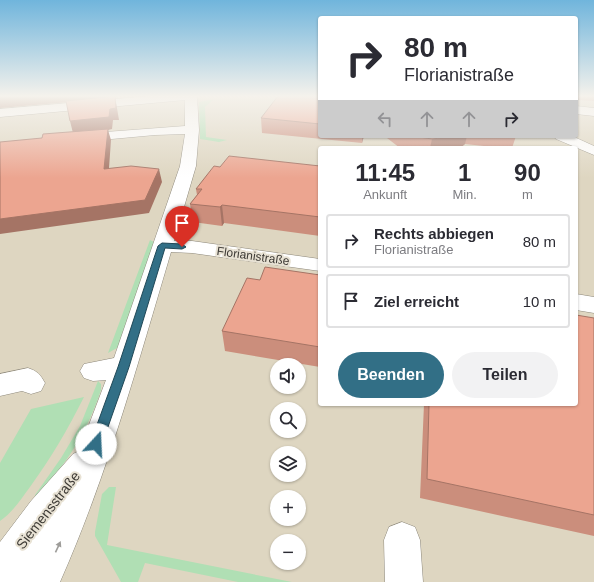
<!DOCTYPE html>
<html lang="de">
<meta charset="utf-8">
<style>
:root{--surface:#fff;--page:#f2f2f3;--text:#2b2b33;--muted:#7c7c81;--line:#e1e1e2;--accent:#326f86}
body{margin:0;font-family:Arial,sans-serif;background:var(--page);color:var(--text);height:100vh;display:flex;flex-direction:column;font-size:15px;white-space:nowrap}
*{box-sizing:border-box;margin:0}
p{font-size:13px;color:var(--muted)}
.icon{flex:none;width:22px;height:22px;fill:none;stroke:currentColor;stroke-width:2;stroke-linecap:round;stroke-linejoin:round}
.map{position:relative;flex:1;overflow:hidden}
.side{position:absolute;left:318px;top:146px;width:260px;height:260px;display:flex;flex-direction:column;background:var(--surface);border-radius:4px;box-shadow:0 1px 3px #0004}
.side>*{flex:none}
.banner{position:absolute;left:318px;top:16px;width:260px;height:122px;border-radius:4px;box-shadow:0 1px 3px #0004;background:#fff;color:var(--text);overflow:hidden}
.tools{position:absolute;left:270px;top:358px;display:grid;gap:8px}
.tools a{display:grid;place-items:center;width:36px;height:36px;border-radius:50%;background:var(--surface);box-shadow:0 1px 3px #0004;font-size:20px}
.pin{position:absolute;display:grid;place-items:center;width:34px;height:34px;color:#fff;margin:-41px -17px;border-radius:50% 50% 50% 0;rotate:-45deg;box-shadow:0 0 4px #0007}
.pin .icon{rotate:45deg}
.me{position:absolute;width:44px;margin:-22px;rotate:20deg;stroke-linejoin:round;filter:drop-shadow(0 0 3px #0008)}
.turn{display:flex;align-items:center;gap:14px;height:84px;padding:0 20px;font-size:18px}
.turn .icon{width:52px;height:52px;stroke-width:2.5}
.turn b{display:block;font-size:28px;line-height:34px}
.lanes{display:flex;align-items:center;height:38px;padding:0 20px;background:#0003;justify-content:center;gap:20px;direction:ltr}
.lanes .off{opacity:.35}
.eta{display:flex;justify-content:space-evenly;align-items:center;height:68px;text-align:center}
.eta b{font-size:24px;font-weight:800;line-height:28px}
.primary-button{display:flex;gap:8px;margin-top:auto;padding:8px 20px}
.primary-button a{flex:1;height:46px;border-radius:24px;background:var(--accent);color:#fff;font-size:16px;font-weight:800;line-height:46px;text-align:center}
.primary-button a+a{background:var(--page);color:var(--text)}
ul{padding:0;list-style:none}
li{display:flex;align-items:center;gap:12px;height:54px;margin:0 8px 6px;padding:0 12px;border:2px solid var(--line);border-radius:4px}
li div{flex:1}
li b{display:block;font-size:15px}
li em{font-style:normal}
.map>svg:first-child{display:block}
.built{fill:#ded6c1;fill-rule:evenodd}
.green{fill:#b0dfb4}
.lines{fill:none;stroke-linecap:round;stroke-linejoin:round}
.minor-casing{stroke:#8d887b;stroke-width:1}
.minor{fill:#fff;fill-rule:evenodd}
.wall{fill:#cb8e7c}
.shaded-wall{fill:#a57465}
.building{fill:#eca590;stroke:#a57465}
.oneway{fill:#9e9d9a}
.route{fill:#326f86;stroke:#204857}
.labels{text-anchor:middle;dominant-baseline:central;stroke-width:4;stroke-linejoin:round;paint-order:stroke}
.street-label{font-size:12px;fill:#3e3b36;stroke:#e8e2d4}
.near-street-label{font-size:14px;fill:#3e3b36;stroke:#e8e2d4}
</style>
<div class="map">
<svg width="594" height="582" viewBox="0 0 594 582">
<rect width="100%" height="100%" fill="#e8e2d4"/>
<path class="built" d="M0,96H320V136H576V96H594V582H0ZM320,148H576V404H320ZM277,365H299V387H277ZM277,409H299V431H277ZM277,453H299V475H277ZM277,497H299V519H277ZM277,541H299V563H277Z"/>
<path class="green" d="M208,100H213L205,107L206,137L227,140L219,142L200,139L199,102Z
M150,240L154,242L119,344L117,348L108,353Z
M98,381L101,384V390C87,433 66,465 35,498V495L61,458L80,426Z
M84,397C68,429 51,458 30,487C21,499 13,512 0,521V463L31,409Z
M109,487H116L107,545L292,582H238L145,563L138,582H121L95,536V532L102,494Z"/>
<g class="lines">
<g class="minor-casing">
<path id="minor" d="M150,96H197L199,130L196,166L174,241H192L320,259V271L192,253L171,252C138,363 107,476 60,582H0V542L31,501L73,454L79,451L106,380L93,381L84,378L80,371L84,364L114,358L180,166L185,134L155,135L79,142L74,141L72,138L74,135L79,134L185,126V100L0,117V109Z
M576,106L594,108V116L576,114Z
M554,136H572L594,146V155L556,139Z
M576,294L594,297V313L576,310Z
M28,368C37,371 40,374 45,383L41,391L31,394L22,391L0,396V374Z
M402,522L415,527L420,540L423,582H385L384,540L389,527Z"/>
</g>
<use href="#minor" class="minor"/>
</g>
<path class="wall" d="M320,96V136H364L362,143L262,133L261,118Z
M576,96H594V101L576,100Z
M370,136H516L512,148H503L465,144L460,148H400L387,138Z
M320,166V236L224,223L222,226L193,222L190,204L197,195L196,189L220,167Z
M320,275V367L225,351L222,331L260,280Z
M594,318V536L420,498L424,404H576Z"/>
<path class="shaded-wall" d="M14,96H116V97L115,98L117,108L119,120H113L112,129L108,130L111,140L108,182L73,133L70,121L110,109L115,98L0,108V97Z
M362,136H364L362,143Z
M457,136H467L465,144L460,148H430L432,139Z
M159,169L162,182L149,213L0,234V219Z
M222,205L224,223L222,226L220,207Z"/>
<path class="building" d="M0,96H14L0,97Z
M115,96L116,108L110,109L109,117L70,121L66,101Z
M278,96H320V124L261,118Z
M108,129L104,169L131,166L159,169L145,200L0,219V142L42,138L43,134Z
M413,136H457L432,139Z
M229,156L320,166V217L222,205L220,207L190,204L202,189H196L214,166L220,167Z
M265,267L320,275V347L222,331L247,278L260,280Z
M576,315L594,318V515L427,479L429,404H576Z"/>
<defs><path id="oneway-solid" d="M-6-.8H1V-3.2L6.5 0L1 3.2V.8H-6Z"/></defs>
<use class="oneway" href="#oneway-solid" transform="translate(58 547) rotate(-65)"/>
<linearGradient id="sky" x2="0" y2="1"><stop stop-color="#70b5dc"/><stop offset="0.54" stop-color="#f5f2ec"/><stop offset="1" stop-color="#f5f2ec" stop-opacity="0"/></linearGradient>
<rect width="594" height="178" fill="url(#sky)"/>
<path class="route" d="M162,243L182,244L186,247L182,249L165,248L129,367L102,444L100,448L96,450L92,448L90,444L118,367L158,246Z"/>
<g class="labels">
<g class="street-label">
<text transform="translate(253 256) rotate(8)">Florianistraße</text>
</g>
<g class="near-street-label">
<text transform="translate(48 510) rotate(-52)">Siemensstraße</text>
</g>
</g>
</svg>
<div class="tools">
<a><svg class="icon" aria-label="sound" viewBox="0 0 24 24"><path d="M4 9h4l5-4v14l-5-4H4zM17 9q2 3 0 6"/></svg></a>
<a><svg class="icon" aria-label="search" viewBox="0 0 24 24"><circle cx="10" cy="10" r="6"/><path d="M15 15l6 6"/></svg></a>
<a><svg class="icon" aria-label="layers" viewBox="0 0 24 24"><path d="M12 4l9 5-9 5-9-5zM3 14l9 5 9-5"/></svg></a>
<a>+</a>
<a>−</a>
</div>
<div class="pin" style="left:182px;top:247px;background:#d93025"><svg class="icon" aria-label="arrive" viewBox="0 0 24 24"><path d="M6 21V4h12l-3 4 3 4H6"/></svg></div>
<svg class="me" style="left:96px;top:444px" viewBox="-20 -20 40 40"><circle r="19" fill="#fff"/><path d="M0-13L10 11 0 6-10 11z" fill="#326f86"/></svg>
<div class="banner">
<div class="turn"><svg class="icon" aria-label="right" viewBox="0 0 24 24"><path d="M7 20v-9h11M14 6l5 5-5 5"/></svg><div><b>80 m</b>Florianistraße</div></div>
<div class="lanes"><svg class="icon off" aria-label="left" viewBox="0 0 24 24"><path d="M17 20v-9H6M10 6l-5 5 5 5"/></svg><svg class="icon off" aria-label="ahead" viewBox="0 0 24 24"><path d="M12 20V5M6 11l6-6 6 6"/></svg><svg class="icon off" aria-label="ahead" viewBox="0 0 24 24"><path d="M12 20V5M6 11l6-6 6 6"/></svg><svg class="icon" aria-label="right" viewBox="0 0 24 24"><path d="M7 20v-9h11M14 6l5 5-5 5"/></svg></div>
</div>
<section class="side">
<div class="eta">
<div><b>11:45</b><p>Ankunft</p></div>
<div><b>1</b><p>Min.</p></div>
<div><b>90</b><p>m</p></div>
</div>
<ul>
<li><svg class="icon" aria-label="right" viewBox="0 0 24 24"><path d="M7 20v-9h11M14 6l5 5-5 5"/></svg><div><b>Rechts abbiegen</b><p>Florianistraße</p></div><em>80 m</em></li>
<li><svg class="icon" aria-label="arrive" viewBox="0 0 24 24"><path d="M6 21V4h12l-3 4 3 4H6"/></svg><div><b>Ziel erreicht</b></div><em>10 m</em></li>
</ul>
<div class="primary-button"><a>Beenden</a><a>Teilen</a></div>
</section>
</div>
